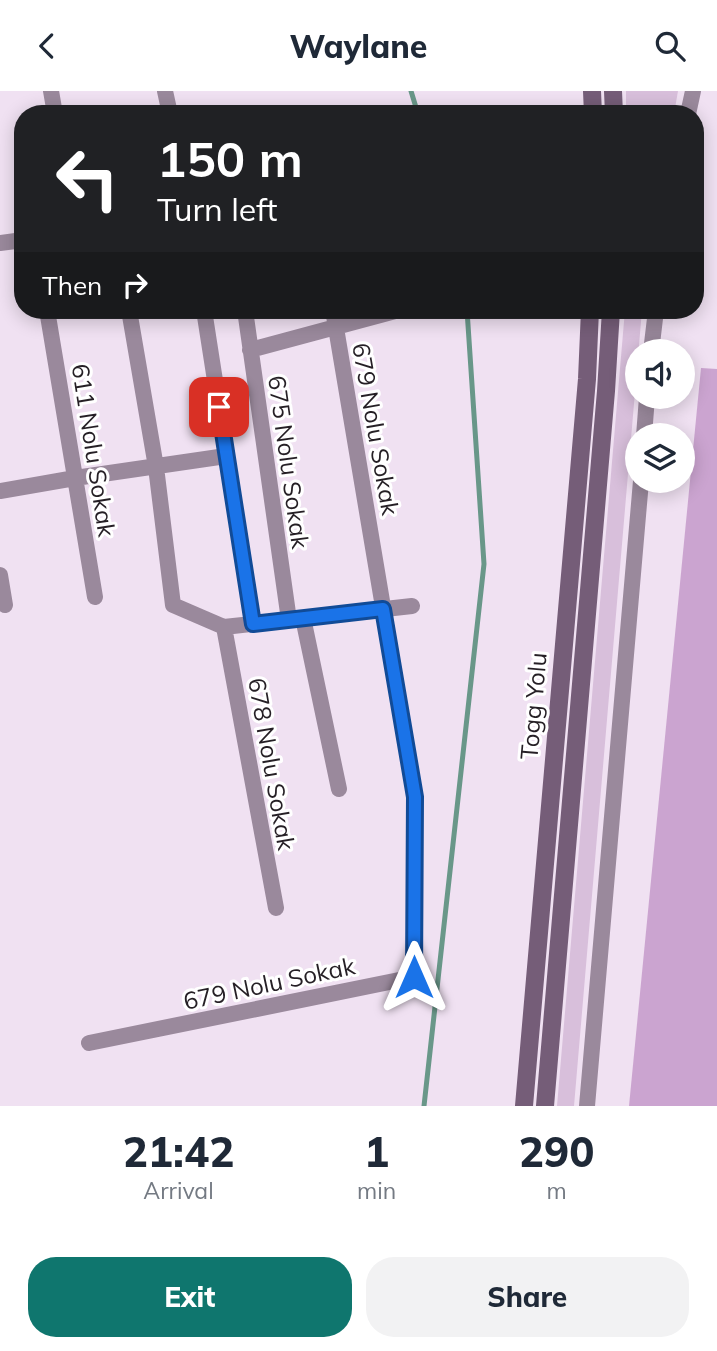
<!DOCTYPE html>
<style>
:root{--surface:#fff;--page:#f2f2f3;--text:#1f2937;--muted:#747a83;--accent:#0f766e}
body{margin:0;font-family:Mulish,sans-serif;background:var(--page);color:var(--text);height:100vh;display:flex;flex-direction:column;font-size:26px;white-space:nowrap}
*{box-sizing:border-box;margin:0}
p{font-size:23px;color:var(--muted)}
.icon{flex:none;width:38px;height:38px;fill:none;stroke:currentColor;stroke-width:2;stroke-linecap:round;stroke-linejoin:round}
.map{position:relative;height:1015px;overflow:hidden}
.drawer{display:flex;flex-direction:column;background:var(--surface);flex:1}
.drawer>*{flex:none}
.top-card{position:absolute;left:14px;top:14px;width:690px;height:214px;border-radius:28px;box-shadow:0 4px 18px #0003;background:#202124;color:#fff;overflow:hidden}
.fabs{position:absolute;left:625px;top:248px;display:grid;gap:14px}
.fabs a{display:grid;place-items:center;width:70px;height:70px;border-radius:50%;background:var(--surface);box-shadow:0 4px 18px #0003;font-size:35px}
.pin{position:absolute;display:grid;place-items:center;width:60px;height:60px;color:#fff;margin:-30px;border-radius:14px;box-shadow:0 4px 10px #0006}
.me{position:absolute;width:77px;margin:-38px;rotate:0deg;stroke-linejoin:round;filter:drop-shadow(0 0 5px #0008)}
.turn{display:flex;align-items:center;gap:24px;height:147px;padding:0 28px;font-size:32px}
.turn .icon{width:91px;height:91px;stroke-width:2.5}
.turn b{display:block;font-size:49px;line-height:60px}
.then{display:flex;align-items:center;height:66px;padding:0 28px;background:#0003;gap:14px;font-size:26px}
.eta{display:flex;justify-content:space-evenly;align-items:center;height:119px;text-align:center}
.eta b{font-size:42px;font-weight:800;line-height:49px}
.action{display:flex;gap:14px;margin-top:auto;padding:14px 28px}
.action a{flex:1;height:80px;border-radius:28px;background:var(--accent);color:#fff;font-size:28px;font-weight:800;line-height:80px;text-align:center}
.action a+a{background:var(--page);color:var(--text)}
header{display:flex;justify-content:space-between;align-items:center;height:91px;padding:0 28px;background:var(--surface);font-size:32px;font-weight:800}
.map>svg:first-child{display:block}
.green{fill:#d8bfdb}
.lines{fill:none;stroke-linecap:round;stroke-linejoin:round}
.stream{stroke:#699789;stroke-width:5}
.building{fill:#cba4d0}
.street{stroke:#9a899c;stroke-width:16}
.secondary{stroke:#755d78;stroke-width:18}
.route-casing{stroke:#114b97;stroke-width:18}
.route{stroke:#1a73e8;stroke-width:12}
.labels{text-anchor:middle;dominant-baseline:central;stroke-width:6;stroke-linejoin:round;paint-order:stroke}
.street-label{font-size:24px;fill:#251f25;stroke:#fff}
</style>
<header><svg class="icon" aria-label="back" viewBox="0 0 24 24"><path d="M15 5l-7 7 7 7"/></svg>Waylane<svg class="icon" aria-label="search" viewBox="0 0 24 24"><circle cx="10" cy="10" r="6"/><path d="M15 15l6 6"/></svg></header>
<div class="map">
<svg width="717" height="1015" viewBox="0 0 717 1015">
<rect width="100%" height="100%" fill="#f0e1f2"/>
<path class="green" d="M626,0H678L674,23H626Z
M625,219H642L574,1015H557Z"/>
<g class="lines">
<path class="stream" d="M411,0L418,23
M424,1015L484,473L467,219"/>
</g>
<path class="building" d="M701,277L717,278V1015H629Z"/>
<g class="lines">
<path class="street" d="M51,0L55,23
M165,0L170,23
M688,23L693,0
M0,152L23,149
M47,219L95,506
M129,219L156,376L173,514L224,536L412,515
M204,219L253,533
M245,219L289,529
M250,259L399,219
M651,261L656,219
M644,345L647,306
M0,400L75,387L226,365
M0,484L5,514
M303,527L339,698
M224,536L276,817
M89,952L414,886L415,706L333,219
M587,1015L641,390"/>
<path class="secondary" d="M592,0L593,23
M613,0L614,23
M524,1015L587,288L590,219
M545,1015L606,300L611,219"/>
</g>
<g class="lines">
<g class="route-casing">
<path id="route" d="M219,316L253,533L383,518L415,706L414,886"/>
</g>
<use href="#route" class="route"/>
</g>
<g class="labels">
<g class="street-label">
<text transform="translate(376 338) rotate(80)">679 Nolu Sokak</text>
<text transform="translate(94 359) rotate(81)">611 Nolu Sokak</text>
<text transform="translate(289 371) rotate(82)">675 Nolu Sokak</text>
<text transform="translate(533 615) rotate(-85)">Togg Yolu</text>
<text transform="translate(272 673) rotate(80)">678 Nolu Sokak</text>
<text transform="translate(269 892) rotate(-12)">679 Nolu Sokak</text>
</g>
</g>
</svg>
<div class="fabs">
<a><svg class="icon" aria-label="sound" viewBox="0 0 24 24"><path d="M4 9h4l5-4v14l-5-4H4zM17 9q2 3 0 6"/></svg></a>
<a><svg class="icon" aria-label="layers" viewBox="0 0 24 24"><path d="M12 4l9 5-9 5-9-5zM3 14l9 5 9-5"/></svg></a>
</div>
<div class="pin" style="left:219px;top:316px;background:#d93025"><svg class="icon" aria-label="arrive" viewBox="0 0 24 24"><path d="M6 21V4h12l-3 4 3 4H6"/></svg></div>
<svg class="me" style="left:414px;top:886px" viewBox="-20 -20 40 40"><path d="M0-17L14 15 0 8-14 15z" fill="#1a73e8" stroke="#fff" stroke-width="4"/></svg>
<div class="top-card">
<div class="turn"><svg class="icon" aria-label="left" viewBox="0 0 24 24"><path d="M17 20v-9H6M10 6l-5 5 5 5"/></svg><div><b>150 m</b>Turn left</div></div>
<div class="then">Then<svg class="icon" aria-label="right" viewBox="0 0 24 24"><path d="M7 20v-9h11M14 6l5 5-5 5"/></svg></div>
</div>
</div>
<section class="drawer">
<div class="eta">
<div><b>21:42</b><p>Arrival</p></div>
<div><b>1</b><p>min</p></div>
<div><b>290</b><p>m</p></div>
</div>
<div class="action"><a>Exit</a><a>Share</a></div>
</section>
